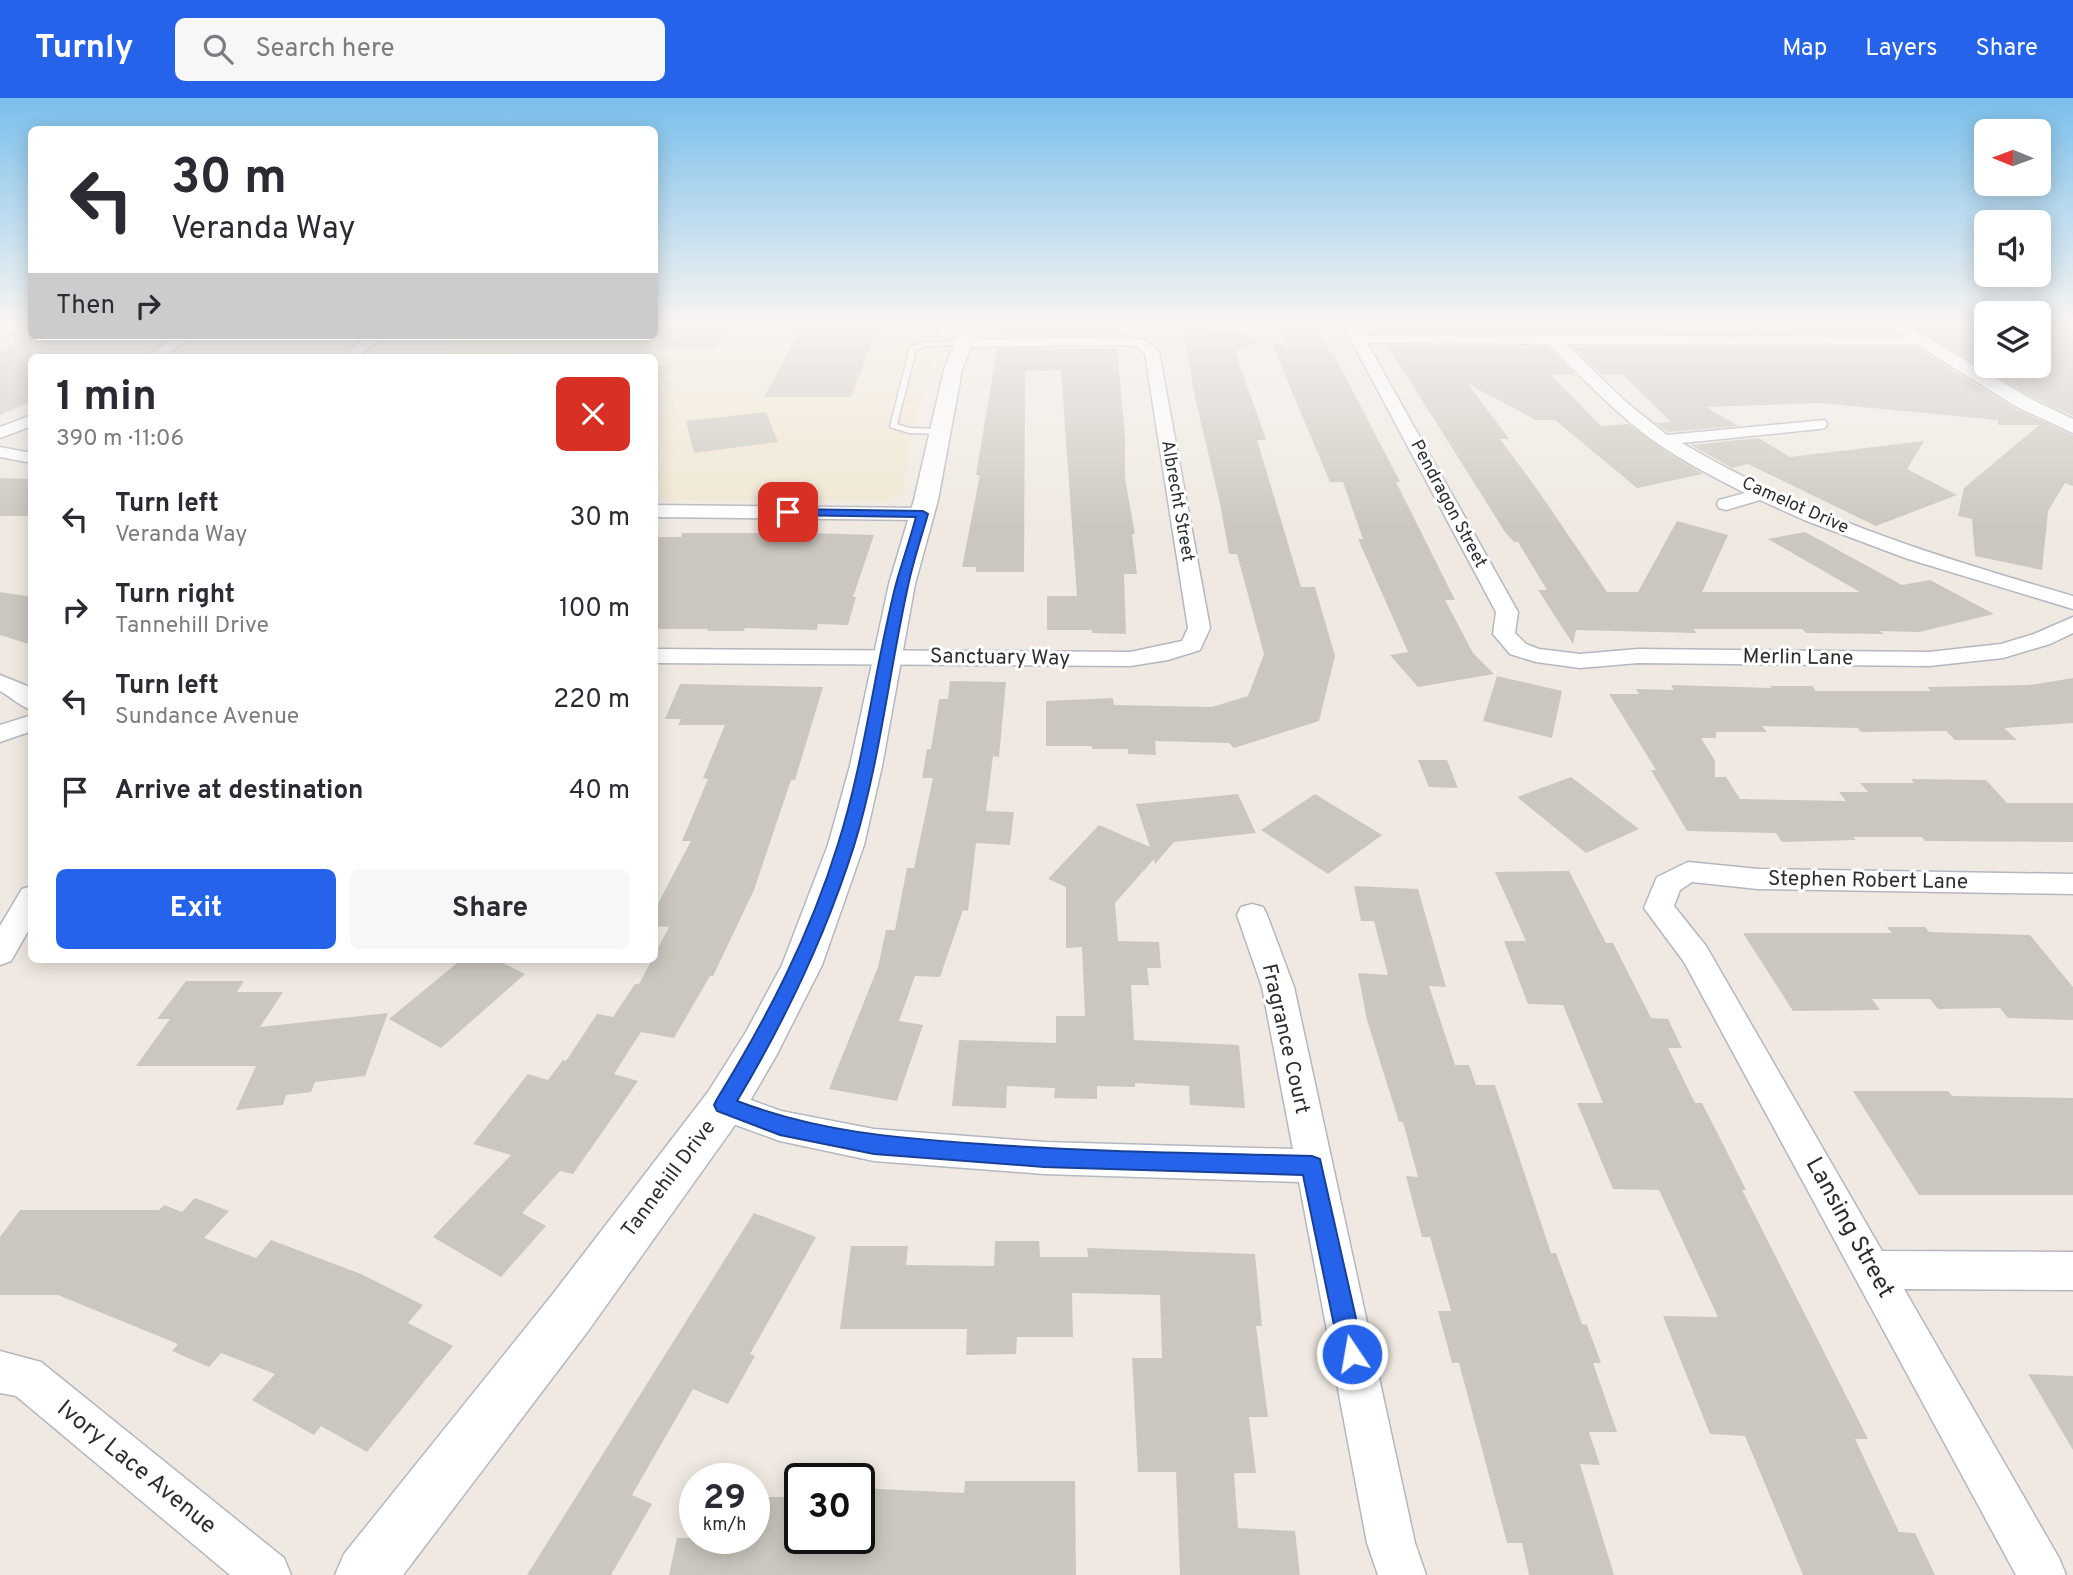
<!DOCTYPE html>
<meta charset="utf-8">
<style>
:root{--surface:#fff;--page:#f7f7f7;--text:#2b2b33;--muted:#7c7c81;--accent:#2563eb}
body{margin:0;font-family:Overpass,sans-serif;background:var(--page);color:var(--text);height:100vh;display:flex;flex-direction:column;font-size:26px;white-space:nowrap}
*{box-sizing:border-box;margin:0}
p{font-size:23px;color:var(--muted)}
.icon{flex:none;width:38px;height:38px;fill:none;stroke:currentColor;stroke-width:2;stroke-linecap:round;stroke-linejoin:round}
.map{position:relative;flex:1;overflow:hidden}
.side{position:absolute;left:28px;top:256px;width:630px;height:609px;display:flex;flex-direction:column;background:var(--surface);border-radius:10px;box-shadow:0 4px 18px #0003}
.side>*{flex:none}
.banner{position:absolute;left:28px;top:28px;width:630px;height:214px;border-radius:10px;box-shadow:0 4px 18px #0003;background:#fff;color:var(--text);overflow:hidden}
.needle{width:46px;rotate:271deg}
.buttons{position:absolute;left:1974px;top:21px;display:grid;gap:14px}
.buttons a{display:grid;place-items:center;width:77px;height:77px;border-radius:10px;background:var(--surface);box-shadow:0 4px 18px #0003;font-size:35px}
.speed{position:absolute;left:679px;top:1365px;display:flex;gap:14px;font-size:35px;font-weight:700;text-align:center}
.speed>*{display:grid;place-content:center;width:91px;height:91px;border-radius:50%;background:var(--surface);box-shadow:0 4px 18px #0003;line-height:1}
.speed small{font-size:18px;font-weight:400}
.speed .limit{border:4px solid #111;border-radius:10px;background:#fff;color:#111}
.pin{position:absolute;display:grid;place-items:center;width:60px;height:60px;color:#fff;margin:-30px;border-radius:14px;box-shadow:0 4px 10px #0006}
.me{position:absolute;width:77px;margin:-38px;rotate:348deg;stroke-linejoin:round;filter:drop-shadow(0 0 5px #0008)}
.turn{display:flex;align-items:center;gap:24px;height:147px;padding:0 28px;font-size:32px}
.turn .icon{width:91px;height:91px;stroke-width:2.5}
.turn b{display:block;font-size:49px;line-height:60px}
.then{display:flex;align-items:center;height:66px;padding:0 28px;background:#0003;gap:14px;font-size:26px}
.round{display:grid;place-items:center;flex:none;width:74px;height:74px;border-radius:10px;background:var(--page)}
.overview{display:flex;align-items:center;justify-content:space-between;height:119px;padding:0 28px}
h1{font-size:42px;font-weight:700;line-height:52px}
.cta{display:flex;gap:14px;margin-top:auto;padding:14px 28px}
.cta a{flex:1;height:80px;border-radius:10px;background:var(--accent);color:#fff;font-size:28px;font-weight:700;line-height:80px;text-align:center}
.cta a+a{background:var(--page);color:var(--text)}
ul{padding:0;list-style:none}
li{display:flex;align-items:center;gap:21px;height:91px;padding:0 28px}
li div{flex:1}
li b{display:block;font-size:26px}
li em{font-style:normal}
header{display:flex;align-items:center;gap:42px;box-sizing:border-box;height:98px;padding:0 35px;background:var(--accent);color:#fff}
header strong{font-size:33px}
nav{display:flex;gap:38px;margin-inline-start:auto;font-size:24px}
.search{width:490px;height:63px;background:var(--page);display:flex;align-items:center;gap:18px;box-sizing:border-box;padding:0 24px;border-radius:10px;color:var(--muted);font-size:26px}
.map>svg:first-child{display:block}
.education{fill:#f0e6d1}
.building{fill:#cbc7bf}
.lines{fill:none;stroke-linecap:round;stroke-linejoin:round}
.service-casing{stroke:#b4b7c1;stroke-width:3}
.minor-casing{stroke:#b4b7c1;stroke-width:3}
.tertiary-casing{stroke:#b4b7c1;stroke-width:3}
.service{fill:#fff;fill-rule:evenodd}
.minor{fill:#fff;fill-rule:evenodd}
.tertiary{fill:#fff;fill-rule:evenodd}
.route{fill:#2563eb;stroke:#184099;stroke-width:2}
.labels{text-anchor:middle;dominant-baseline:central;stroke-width:6;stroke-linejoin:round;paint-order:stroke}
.far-street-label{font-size:18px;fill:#2e2e2e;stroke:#fff}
.street-label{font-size:21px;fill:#2e2e2e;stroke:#fff}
.near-street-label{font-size:24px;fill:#2e2e2e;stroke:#fff}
</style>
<header>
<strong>Turnly</strong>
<div class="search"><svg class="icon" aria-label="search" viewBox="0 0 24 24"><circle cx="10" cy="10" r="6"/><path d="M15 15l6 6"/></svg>Search here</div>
<nav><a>Map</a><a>Layers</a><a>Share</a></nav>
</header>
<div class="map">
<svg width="2073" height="1477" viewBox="0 0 2073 1477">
<rect width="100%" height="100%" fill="#efe9e1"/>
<path class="education" d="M655,225H946L939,236L940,240L911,339L903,394L885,403L655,401L654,259H442L466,238H654Z"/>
<path class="building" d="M673,225H731L714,251H653Z
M1002,225H1115L1116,236L1000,238Z
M1182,225L1264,242L1235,253L1266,342H1257L1301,489H1315L1335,558L1319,623L1234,650L1229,645L1155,643L1156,657L1128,656V651H1092V648H1046V603L1113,600L1114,607L1212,609L1248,598L1264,556L1237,456H1229L1220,405L1194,295Z
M1283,225H1314L1330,255H1333L1400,384H1396L1455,502H1445L1473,555L1494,576L1418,589L1390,557L1408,554L1358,441H1363L1343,384H1330L1271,244L1289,248L1282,234H1287Z
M1373,225H1880L1895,236L1380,234Z
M1907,225H1986V268H2039V225H2073V318L2032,299Z
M803,226H879L851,299H764Z
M32,238V303L0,317V254Z
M1388,248L1548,249L1576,277H1551L1601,328L1628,326L1666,354L1703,376L1637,390L1555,322H1536L1468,286L1509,341H1500L1539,394L1607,494H1638L1677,423L1728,437L1702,494H1860L1768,441L1805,434L1902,487L1930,482L1994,516L1919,534L1880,533L1884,536L1806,535L1802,531H1693L1697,535L1576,532L1573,546L1538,492H1547L1518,444H1514L1505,434Z
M1572,249H1915L2016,311L2073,337V388L2065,385L2048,413L2042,472L1975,458L1972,421L1958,418L1964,390L2039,327H1998V322L1820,305L1706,309L1738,328L1668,334L1656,325L1671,324L1623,277H1602Z
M1117,250L1125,338V381L1135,436H1132L1137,476H1124L1126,536L1092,535V532H1047V498H1077L1061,272L1025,273L1024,474H976V469H962L980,377H976L997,251Z
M766,314L778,344L694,355L686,323Z
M1758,340L1790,359L1924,343L1907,371L1957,397L1876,428L1748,366L1732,370L1691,347Z
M0,380L32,381V418H0Z
M682,435H811L874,437L853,499H856L848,527L818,526L817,532L745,530L744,533H707L708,531H654V439H681Z
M0,494L32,499V547L0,537Z
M1497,578L1562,593L1552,640L1483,623Z
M2073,580V625L2004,630L2017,642H1955L1946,633L1861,634L1858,630L1762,628L1767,634H1716V640H1701L1715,663V679H1726L1740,701L1846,703L1839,694H1868L1860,685H1914L1911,681L1986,682L2007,705H2073V744L1925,743L1922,739H1853L1856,742L1782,744L1776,735L1687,733L1651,672H1656L1609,596H1639L1636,591L1674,592L1671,587L1772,590L1770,588H1812L1816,593H1931L1927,589L2030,587Z
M950,583L1006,584L999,659L993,658L986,713L1014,714L1010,747L976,745L968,813L963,812L940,879L915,878L899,923L923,927L897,1003L829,991L878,869L886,832H895L907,770H914L933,680H922L927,651H931L939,601H948Z
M680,586L823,589L795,682H791L754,792L713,878H710L674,940L641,934L614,976L638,983L573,1076L560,1073L522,1115L546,1128L501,1179L433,1139L511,1057L473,1046L528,976L548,982L563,962L566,963L597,916L613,919L635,886H639L669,829L654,828V813L691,743H682L708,681L703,680L725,627H678L681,621H665Z
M1418,662H1447L1458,690L1429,689Z
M1571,679L1639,731L1586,755L1517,699Z
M1238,696L1256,735L1174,744L1155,766L1154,761L1115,805L1118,843L1159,844L1161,870H1147L1149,887H1131L1134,942L1239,947L1245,1010L1190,1007L1189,988L1135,985V989L1097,988V1001L1054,1000L1055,990L1007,988L1006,1010L952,1008L959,942L1056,945V918H1085L1082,849L1066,850V789L1048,781L1099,727L1150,749L1136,706Z
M1315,696L1382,737L1328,776L1261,732Z
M1569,773L1606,845H1613L1651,920L1668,921L1682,950H1668L1695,1005H1702L1721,1042L1746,1092H1742L1868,1341H1855L1899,1434L1915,1435L1935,1477H1803L1745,1338L1710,1336L1663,1218L1718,1219L1659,1092L1613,1091L1577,1005H1603L1563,907L1528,906L1504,843H1526L1495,774Z
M1354,788L1418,791L1446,889L1429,888L1455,967H1469L1476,987H1495L1551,1155H1556L1582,1226L1587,1227L1601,1265H1593L1617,1334H1589L1600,1367L1580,1366L1614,1477H1529L1522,1445H1507L1459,1265H1452L1438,1213H1451L1430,1139H1422L1406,1078L1418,1079L1403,1024H1399L1367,922L1358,875L1388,877L1374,823H1361Z
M1887,829H1925L1929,834L2030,837L2073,889V922L2008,920L2000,910L1938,911L1930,901H1872L1880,912L1793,913L1743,835H1892Z
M462,861H495L525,876L441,950L389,921Z
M186,883H244L237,894H283L260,929L388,915L365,978L315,984L311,994L286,997L283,1007L236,1012L256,968H136L170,921H157Z
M1853,993H1948L1952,998L2073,1000V1097H1919Z
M195,1100L229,1113L204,1140L256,1160L271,1142L361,1176L423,1207L408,1225L453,1248L367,1354L321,1328L314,1337L252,1302L275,1276L221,1255L209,1269L172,1253L178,1246L58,1197H0V1139L20,1112H159L164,1107L182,1114Z
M754,1115L816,1139L750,1256L755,1258L728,1306L693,1291L632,1397L652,1406L611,1477H527Z
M995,1143H1039L1040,1159H1088L1087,1150L1255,1156L1262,1228H1256L1268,1319H1249L1256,1375H1234L1238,1430L1295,1433L1300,1477H1180L1176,1374H1138L1132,1260H1162L1160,1197L1072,1195L1073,1239H1017L1016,1256L966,1257L967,1231H840L851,1148H908L906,1167L994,1168Z
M2028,1276L2073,1278V1352Z
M965,1383H1075L1076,1477H669L677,1440H754L758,1399H800V1440H859V1390L964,1395Z"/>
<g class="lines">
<g class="service-casing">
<path id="service" d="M965,243L962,247L925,248L916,252L897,326L909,330L940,331L943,332V336L909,335L890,329L910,249L924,244Z"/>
</g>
<g class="minor-casing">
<path id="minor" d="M1342,225H1356L1363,237L1926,239L1928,242L1921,246H1566L1626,304L1667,337L1825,322L1827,326L1825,330L1819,331L1682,345C1803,417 1937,459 2073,498V511L1908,461L1804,422L1760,402L1726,412L1719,410L1717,406L1719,402L1745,395C1710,377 1674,359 1643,335C1609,308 1579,277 1549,246L1367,245L1518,514L1515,535L1526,546L1539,551L1580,556L1638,551L1929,554L2001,546L2034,536L2073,519V535L2050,546L2003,560L1929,568L1638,565L1580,570L1536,564L1510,556L1493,536L1496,514Z
M177,238H194L162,259H144Z
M366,238H382L359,259H343Z
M1126,239L1147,243L1159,254L1210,530L1200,552L1168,562L1130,568L654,565V551L1130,554L1182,543L1188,530L1145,256L1137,249L1126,247L962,249L955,245L962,241Z
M32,317V328L0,340V329Z
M0,349L32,355V365L0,359Z
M654,407L923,410L933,416L923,422L654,419Z
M0,577L32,590V612C21,609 11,599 0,593Z
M32,617V633L0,644V627Z
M1688,764L1758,771L2073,776V796L1758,791L1692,784L1680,792L1674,808L1706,848L1882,1153L2073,1154V1192L1904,1191L2059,1460L2066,1477H2016L1684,864L1644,810L1657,779Z
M32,788V826L11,863L0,867V828L22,791Z
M1252,806L1263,809L1267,817L1294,889L1415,1445L1426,1477H1378L1367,1445L1299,1084L1044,1076L874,1063L780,1043L711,1018L706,1007L711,996L724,992L781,1013L874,1031L1044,1044L1293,1051L1262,889L1237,817L1241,809Z
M0,1253L41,1264L284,1460L291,1477H230L16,1298L0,1295Z"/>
</g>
<g class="tertiary-casing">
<path id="tertiary" d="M10,225H32L0,241V229Z
M963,225H980L962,272L938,402L915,486L882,668L864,747L822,867L776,958L740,1020L588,1233L403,1477H335L344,1456L552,1197L708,994L746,934L782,867L828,747L850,668L889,486L914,402L944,272Z
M1882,225H1903L2031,301L2073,321V335L2017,309Z"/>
</g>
<use href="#service" class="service"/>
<use href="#minor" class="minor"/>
<use href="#tertiary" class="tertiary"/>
</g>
<linearGradient id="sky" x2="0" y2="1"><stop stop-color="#7abfeb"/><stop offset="0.52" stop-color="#f8f5f2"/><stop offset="1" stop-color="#f8f5f2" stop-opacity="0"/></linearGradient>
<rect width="2073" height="431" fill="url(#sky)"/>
<path class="route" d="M788,411L923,413L928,416C921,440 913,464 908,488C889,574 880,663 854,748C825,839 786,921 737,1003C819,1034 895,1040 982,1046C1092,1054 1202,1055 1312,1058L1320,1061L1364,1256L1360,1265L1352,1268L1343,1265L1340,1256L1303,1077L1044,1069L874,1056L780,1037L717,1013L714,1007L717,1001C767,920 810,837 838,746C865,661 874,572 896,486C902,464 910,442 916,419L785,417V412Z"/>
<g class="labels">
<g class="far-street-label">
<text transform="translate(1177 403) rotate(80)">Albrecht Street</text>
<text transform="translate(1448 406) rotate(62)">Pendragon Street</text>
<text transform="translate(1795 408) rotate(24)">Camelot Drive</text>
</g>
<g class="street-label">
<text transform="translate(1000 560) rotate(1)">Sanctuary Way</text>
<text transform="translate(1798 560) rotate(1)">Merlin Lane</text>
<text transform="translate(1868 783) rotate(1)">Stephen Robert Lane</text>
<text transform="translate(1285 941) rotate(77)">Fragrance Court</text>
<text transform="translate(669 1081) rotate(-53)">Tannehill Drive</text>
</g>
<g class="near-street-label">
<text transform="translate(1849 1130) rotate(61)">Lansing Street</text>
<text transform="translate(136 1370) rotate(39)">Ivory Lace Avenue</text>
</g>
</g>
</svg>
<div class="buttons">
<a><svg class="needle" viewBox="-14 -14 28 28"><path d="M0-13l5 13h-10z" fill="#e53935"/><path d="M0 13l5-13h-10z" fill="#7c7c81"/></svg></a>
<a><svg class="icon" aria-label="sound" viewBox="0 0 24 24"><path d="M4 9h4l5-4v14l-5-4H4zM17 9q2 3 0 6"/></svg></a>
<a><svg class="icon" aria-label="layers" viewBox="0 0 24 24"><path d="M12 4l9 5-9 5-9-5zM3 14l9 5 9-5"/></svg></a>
</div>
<div class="speed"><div>29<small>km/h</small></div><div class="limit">30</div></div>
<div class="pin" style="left:788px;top:414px;background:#d93025"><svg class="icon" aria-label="arrive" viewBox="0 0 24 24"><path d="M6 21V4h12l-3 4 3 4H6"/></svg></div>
<svg class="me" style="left:1352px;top:1256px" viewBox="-20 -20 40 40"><circle r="17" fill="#2563eb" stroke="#fff" stroke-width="3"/><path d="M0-11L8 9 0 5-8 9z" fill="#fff"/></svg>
<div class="banner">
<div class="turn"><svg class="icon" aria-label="left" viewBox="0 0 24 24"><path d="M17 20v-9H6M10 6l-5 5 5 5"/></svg><div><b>30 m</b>Veranda Way</div></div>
<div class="then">Then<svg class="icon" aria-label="right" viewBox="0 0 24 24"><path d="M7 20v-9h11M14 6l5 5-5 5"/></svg></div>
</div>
<section class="side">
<div class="overview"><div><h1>1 min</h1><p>390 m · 11:06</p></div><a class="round" style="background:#d93025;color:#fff"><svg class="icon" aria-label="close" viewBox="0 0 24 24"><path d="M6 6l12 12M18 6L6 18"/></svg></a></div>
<ul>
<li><svg class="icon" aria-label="left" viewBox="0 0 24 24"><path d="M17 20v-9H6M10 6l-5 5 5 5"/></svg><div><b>Turn left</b><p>Veranda Way</p></div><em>30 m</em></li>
<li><svg class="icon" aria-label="right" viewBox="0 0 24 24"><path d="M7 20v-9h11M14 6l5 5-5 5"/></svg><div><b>Turn right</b><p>Tannehill Drive</p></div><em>100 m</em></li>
<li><svg class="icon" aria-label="left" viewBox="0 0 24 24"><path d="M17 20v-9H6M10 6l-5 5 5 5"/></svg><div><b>Turn left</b><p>Sundance Avenue</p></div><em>220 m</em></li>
<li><svg class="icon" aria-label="arrive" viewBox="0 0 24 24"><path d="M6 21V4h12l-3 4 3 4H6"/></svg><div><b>Arrive at destination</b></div><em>40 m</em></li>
</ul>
<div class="cta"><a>Exit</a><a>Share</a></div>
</section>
</div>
